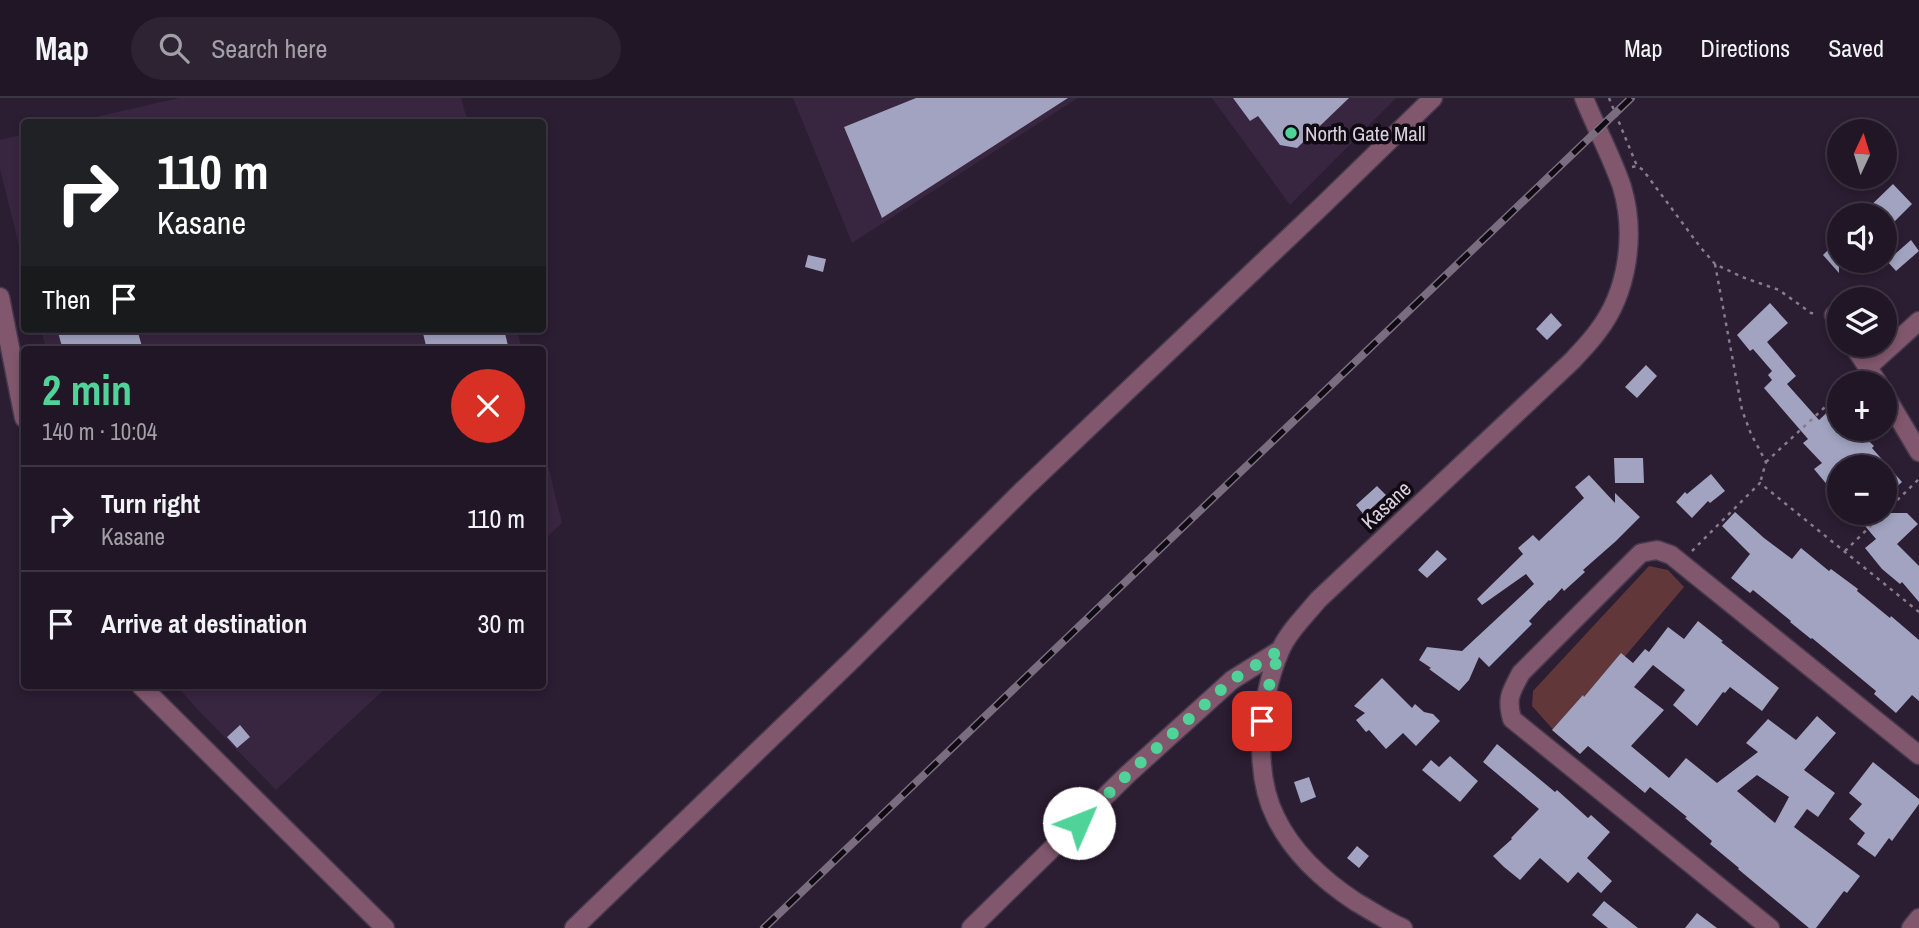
<!DOCTYPE html>
<meta charset="utf-8">
<style>
:root{--surface:#201626;--page:#2d2332;--text:#f1f3f6;--muted:#a29fa7;--line:#3d3543;--accent:#50d398}
body{margin:0;font-family:"Archivo Narrow",sans-serif;background:var(--page);color:var(--text);height:100vh;display:flex;flex-direction:column;font-size:26px;white-space:nowrap}
*{box-sizing:border-box;margin:0}
p{font-size:23px;color:var(--muted)}
.icon{flex:none;width:38px;height:38px;fill:none;stroke:currentColor;stroke-width:2;stroke-linecap:round;stroke-linejoin:round}
.map{position:relative;flex:1;overflow:hidden}
.drawer{position:absolute;left:21px;top:248px;width:525px;height:343px;display:flex;flex-direction:column;background:var(--surface);border-radius:7px;box-shadow:0 4px 10px #0003,0 0 0 2px var(--line)}
.drawer>*{flex:none}
.top-card{position:absolute;left:21px;top:21px;width:525px;height:214px;border-radius:7px;box-shadow:0 4px 10px #0003,0 0 0 2px var(--line);background:#202124;color:#fff;overflow:hidden}
.needle{width:46px;rotate:4deg}
.fabs{position:absolute;left:1827px;top:21px;display:grid;gap:14px}
.fabs a{display:grid;place-items:center;width:70px;height:70px;border-radius:50%;background:var(--surface);box-shadow:0 4px 10px #0003,0 0 0 2px var(--line);font-size:35px}
.pin{position:absolute;display:grid;place-items:center;width:60px;height:60px;color:#fff;margin:-30px;border-radius:14px;box-shadow:0 4px 10px #0006}
.me{position:absolute;width:77px;margin:-38px;rotate:46deg;stroke-linejoin:round;filter:drop-shadow(0 0 5px #0008)}
.turn{display:flex;align-items:center;gap:24px;height:147px;padding:0 21px;font-size:32px}
.turn .icon{width:91px;height:91px;stroke-width:2.5}
.turn b{display:block;font-size:49px;line-height:60px}
.then{display:flex;align-items:center;height:66px;padding:0 21px;background:#0003;gap:14px;font-size:26px}
.round{display:grid;place-items:center;flex:none;width:74px;height:74px;border-radius:37px;background:var(--page)}
.headline{display:flex;align-items:center;justify-content:space-between;height:119px;padding:0 21px}
h1{font-size:42px;font-weight:700;line-height:52px;color:var(--accent)}
ul{padding:0;list-style:none}
li{display:flex;align-items:center;gap:21px;height:105px;padding:0 21px;border-top:2px solid var(--line)}
li div{flex:1}
li b{display:block;font-size:26px}
li em{font-style:normal}
header{display:flex;align-items:center;gap:42px;box-sizing:border-box;height:98px;padding:0 35px;background:var(--surface);border-bottom:2px solid var(--line)}
header strong{font-size:33px}
nav{display:flex;gap:38px;margin-inline-start:auto;font-size:24px}
.search{width:490px;height:63px;background:var(--page);display:flex;align-items:center;gap:18px;box-sizing:border-box;padding:0 24px;border-radius:38px;color:var(--muted);font-size:26px}
.map>svg:first-child{display:block}
.built{fill:#38253f}
.green{fill:#623739}
.building{fill:#a2a3c0;fill-rule:evenodd}
.lines{fill:none;stroke-linecap:round;stroke-linejoin:round}
.minor-casing{stroke:#47394d;stroke-width:21}
.path{stroke:#877b8d;stroke-width:2.5;stroke-dasharray:3.5 5;stroke-linecap:butt}
.minor{stroke:#81576d;stroke-width:18}
.rail-casing{stroke:#796d7f;stroke-width:8}
.rail{stroke:#100a13;stroke-width:5;stroke-dasharray:16;stroke-linecap:butt}
.route{stroke:#50d398;stroke-width:12;stroke-dasharray:0 21.6}
.poi-dot{fill:#50d398;stroke:#100a13;stroke-width:2.5}
.labels{text-anchor:middle;dominant-baseline:central;stroke-width:7;stroke-linejoin:round;paint-order:stroke}
.poi-label{font-size:21px;fill:#d8cedc;stroke:#100a13;text-anchor:start}
.street-label{font-size:21px;fill:#d8cedc;stroke:#100a13}
</style>
<header>
<strong>Map</strong>
<div class="search"><svg class="icon" aria-label="search" viewBox="0 0 24 24"><circle cx="10" cy="10" r="6"/><path d="M15 15l6 6"/></svg>Search here</div>
<nav><a>Map</a><a>Directions</a><a>Saved</a></nav>
</header>
<div class="map">
<svg width="1919" height="830" viewBox="0 0 1919 830">
<rect width="100%" height="100%" fill="#2b1d32"/>
<path class="built" d="M179,0H461L468,24H73Z
M793,0H1078L852,145Z
M1212,0H1396L1290,107Z
M24,36V168L0,71V42Z
M41,231H517L522,252H46Z
M542,343L562,425L543,443H542Z
M177,588H388L276,692L198,612Z"/>
<path class="green" d="M1649,468L1668,472L1684,489L1558,637L1532,608L1533,593Z"/>
<path class="building" d="M916,0H1068L882,120L844,29Z
M1233,0H1349L1297,50L1280,47L1258,18L1250,23Z
M1893,86L1912,106L1885,133V117H1861Z
M1839,141V175L1823,157Z
M1911,142L1919,153L1896,173L1887,163Z
M808,157L826,161L823,174L805,169Z
M1770,205L1788,225L1767,244L1796,278L1787,286L1819,322L1839,303V331H1856L1874,348L1872,350L1902,384L1885,399V369H1839V401L1814,371L1822,365L1803,345L1808,341L1764,290L1772,282L1768,277L1772,273L1753,251L1750,253L1737,237Z
M1551,215L1562,227L1547,242L1536,231Z
M57,231H137L143,252H63Z
M422,231H504L509,252H427Z
M1646,267L1657,278L1637,300L1625,289Z
M1614,360H1643L1644,385H1615Z
M1711,376L1725,393L1710,405L1708,403L1692,420L1676,404L1685,394L1687,396Z
M1589,377L1615,405V395L1640,419L1616,443L1583,472L1585,474L1564,493L1562,490L1550,503L1549,502L1529,523L1532,526L1489,569L1479,559L1469,582L1459,593L1429,571L1431,570L1419,562L1427,549L1462,553L1534,486L1526,476L1482,507L1477,501L1523,456L1518,450L1533,437L1539,443L1584,400L1575,389Z
M1377,388L1386,397L1364,417L1356,407Z
M1735,414L1764,440L1792,461L1801,450L1829,473L1831,471L1858,491L1857,493L1890,520L1891,518L1919,542V603L1912,597L1896,615L1874,596L1876,593L1812,540L1811,541L1790,524L1791,523L1753,492L1750,495L1731,480L1750,456L1722,428Z
M1854,415H1907L1918,426L1897,446L1919,468V504L1902,484L1900,486L1882,471L1865,450L1876,441Z
M1437,452L1447,461L1427,480L1418,472Z
M1698,523L1723,543L1721,544L1779,590L1762,613L1730,589L1725,595L1723,594L1697,628L1673,607L1685,592L1653,567L1634,589L1664,612L1631,648L1669,680L1686,660L1717,685L1758,654L1746,645L1768,621L1796,642L1817,618L1836,635L1804,672L1835,695L1818,719L1807,711L1794,729L1860,778L1847,795L1844,793L1816,830H1809L1738,771L1739,770L1710,746L1712,743L1685,720L1687,719L1650,689L1645,695L1588,648L1580,656L1552,632L1583,597L1584,599L1621,555L1633,565L1645,551L1649,554L1668,529L1684,541ZM1757,677L1789,699L1775,725L1737,693Z
M1382,580L1412,610L1415,606L1424,614L1433,616L1440,623L1416,648L1403,635L1386,651L1369,632L1366,634L1356,622L1365,615L1354,608Z
M240,627L250,639L237,650L227,639Z
M1497,646L1555,694L1557,692L1588,720L1591,717L1610,734L1587,760L1612,783L1601,795L1578,774L1568,785L1540,760L1520,782L1504,769L1493,758L1512,741L1511,740L1539,711L1483,664Z
M1450,658L1478,683L1460,704L1422,672L1431,662L1439,669Z
M1873,664L1919,701V706L1892,743L1889,740L1875,759L1857,746L1865,735L1849,721L1862,706L1849,695Z
M1309,679L1316,699L1301,705L1294,684Z
M1357,748L1369,758L1359,770L1347,760Z
M1604,803L1638,830H1608L1592,817Z
M1697,815L1717,830H1685Z"/>
<g class="lines">
<g class="minor-casing">
<path id="minor" d="M0,199L24,320
M1834,217L1839,226
M1853,247L1878,285
M1868,269L1919,223
M1885,297L1919,354
M141,588L385,830
M574,830L854,560L1024,391L1323,107L1433,0
M971,830L1128,676L1232,582L1280,552
M1403,830C1386,823 1372,813 1356,804C1324,783 1293,755 1276,720C1252,673 1260,600 1280,553C1288,534 1305,518 1318,502L1573,262C1582,252 1591,243 1598,233C1628,194 1636,136 1622,89C1612,59 1596,30 1584,0
M1770,830L1512,621C1506,600 1511,594 1521,575L1641,455L1657,452L1671,457L1919,657
M1911,830L1919,820"/>
</g>
<path class="path" d="M1609,0L1637,68
M1632,69L1637,68L1643,72L1701,150L1715,166L1742,179L1779,192L1811,215L1817,216
M1715,166L1742,312L1751,336L1766,364L1760,385
M1766,364L1839,296
M1885,414L1919,381
M1692,453L1760,385L1919,514
M1845,453L1884,415"/>
<use href="#minor" class="minor"/>
<g class="rail-casing">
<path id="rail" d="M764,830L1631,0"/>
</g>
<use href="#rail" class="rail"/>
</g>
<g class="lines">
<path class="route" d="M1079,725L1128,676L1232,582L1280,552L1268,591L1262,623"/>
</g>
<circle class="poi-dot" cx="1291" cy="35" r="7"/>
<g class="labels">
<g class="poi-label">
<text x="1305" y="35">North Gate Mall</text>
</g>
<g class="street-label">
<text transform="translate(1386 407) rotate(-43)">Kasane</text>
</g>
</g>
</svg>
<div class="fabs">
<a><svg class="needle" viewBox="-14 -14 28 28"><path d="M0-13l5 13h-10z" fill="#e53935"/><path d="M0 13l5-13h-10z" fill="#a29fa7"/></svg></a>
<a><svg class="icon" aria-label="sound" viewBox="0 0 24 24"><path d="M4 9h4l5-4v14l-5-4H4zM17 9q2 3 0 6"/></svg></a>
<a><svg class="icon" aria-label="layers" viewBox="0 0 24 24"><path d="M12 4l9 5-9 5-9-5zM3 14l9 5 9-5"/></svg></a>
<a>+</a>
<a>−</a>
</div>
<div class="pin" style="left:1262px;top:623px;background:#d93025"><svg class="icon" aria-label="arrive" viewBox="0 0 24 24"><path d="M6 21V4h12l-3 4 3 4H6"/></svg></div>
<svg class="me" style="left:1079px;top:725px" viewBox="-20 -20 40 40"><circle r="19" fill="#fff"/><path d="M0-13L10 11 0 6-10 11z" fill="#50d398"/></svg>
<div class="top-card">
<div class="turn"><svg class="icon" aria-label="right" viewBox="0 0 24 24"><path d="M7 20v-9h11M14 6l5 5-5 5"/></svg><div><b>110 m</b>Kasane</div></div>
<div class="then">Then<svg class="icon" aria-label="arrive" viewBox="0 0 24 24"><path d="M6 21V4h12l-3 4 3 4H6"/></svg></div>
</div>
<section class="drawer">
<div class="headline"><div><h1>2 min</h1><p>140 m · 10:04</p></div><a class="round" style="background:#d93025;color:#fff"><svg class="icon" aria-label="close" viewBox="0 0 24 24"><path d="M6 6l12 12M18 6L6 18"/></svg></a></div>
<ul>
<li><svg class="icon" aria-label="right" viewBox="0 0 24 24"><path d="M7 20v-9h11M14 6l5 5-5 5"/></svg><div><b>Turn right</b><p>Kasane</p></div><em>110 m</em></li>
<li><svg class="icon" aria-label="arrive" viewBox="0 0 24 24"><path d="M6 21V4h12l-3 4 3 4H6"/></svg><div><b>Arrive at destination</b></div><em>30 m</em></li>
</ul>
</section>
</div>
